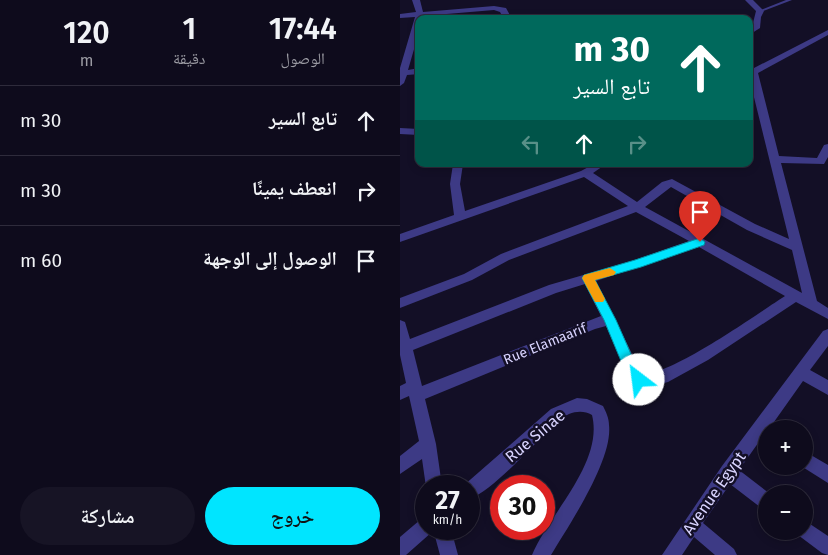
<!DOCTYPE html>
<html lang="ar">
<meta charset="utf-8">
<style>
:root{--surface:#0e0b1c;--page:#171425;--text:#f1f3f6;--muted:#9b9ba3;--line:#2e2b3b;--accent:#00e5ff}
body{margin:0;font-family:"Fira Sans","Noto Naskh Arabic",sans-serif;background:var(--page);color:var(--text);direction:rtl;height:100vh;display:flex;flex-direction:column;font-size:19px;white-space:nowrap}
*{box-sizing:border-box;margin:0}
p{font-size:16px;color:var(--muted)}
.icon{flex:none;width:28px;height:28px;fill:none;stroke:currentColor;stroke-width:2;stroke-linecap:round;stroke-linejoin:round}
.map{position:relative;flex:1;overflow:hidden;direction:ltr}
.panel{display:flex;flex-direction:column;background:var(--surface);width:400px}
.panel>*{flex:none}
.banner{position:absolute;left:15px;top:15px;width:338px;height:152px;border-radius:10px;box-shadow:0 2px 8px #0003,0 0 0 1px var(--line);direction:rtl;background:#00695c;color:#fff;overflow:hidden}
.controls{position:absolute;left:358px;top:420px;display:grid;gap:10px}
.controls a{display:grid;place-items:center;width:55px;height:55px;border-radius:50%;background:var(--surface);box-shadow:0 2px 8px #0003,0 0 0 1px var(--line);font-size:25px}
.speed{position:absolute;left:15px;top:475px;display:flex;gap:10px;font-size:25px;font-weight:700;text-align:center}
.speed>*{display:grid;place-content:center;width:65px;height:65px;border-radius:50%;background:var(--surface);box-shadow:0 2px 8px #0003,0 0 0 1px var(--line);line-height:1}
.speed small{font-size:12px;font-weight:400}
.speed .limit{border:8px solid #d22;background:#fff;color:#111}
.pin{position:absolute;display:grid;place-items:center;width:42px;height:42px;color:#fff;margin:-51px -21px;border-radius:50% 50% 50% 0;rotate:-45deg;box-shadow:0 0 5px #0007}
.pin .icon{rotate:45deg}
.me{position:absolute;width:55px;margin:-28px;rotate:330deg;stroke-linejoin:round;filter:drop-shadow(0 0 4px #0008)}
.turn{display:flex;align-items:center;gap:18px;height:105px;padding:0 20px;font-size:22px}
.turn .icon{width:65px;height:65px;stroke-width:2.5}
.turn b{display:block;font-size:35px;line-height:42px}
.lanes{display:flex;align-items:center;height:48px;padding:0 20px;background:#0003;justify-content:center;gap:25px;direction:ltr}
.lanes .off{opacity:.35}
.eta{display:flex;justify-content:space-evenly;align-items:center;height:85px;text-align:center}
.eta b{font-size:30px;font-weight:600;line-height:35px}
.action{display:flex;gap:10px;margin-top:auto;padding:10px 20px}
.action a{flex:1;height:58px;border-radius:30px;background:var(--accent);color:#111;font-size:20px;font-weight:600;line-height:58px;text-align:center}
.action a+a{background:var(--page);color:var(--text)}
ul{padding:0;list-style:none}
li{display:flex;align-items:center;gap:15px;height:70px;padding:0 20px;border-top:1px solid var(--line)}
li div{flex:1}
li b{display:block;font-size:19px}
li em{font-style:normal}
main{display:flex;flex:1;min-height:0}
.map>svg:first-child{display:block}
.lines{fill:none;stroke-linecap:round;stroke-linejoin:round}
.lane{fill:#3d3a85;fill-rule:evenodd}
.street{fill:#3d3a85;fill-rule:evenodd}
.route{fill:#00e5ff;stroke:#0095a6}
.slow{fill:#f59e0b}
.labels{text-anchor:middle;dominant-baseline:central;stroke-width:5;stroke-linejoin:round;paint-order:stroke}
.street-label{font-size:14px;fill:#d9d4ff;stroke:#130f26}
.near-street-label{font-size:16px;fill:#d9d4ff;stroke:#130f26}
</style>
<main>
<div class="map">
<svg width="428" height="555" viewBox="0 0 428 555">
<rect width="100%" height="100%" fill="#130f26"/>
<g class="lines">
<path class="lane" d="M386,0H392L361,12L358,11Z"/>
<path class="street" d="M12,0H20L23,12L94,6L106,8L112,19H104L100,12L94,10L23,16L22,19H19V32L8,70L19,68V74L7,75L4,83L0,86V68L15,17L0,18V14L16,12Z
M345,0H353L364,11L361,17L360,28L349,35V30L352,27L356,11Z
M428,30V35L358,73L379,156L417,158L424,145L428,144V157L424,164L381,163L417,301L428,308V319L396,302L308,360L268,382L250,387L239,386L231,383L206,326L195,329L25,399L36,444L42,486L26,487L22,459L0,474V456L19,441L9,396L0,400V386L6,383L0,355V320L5,322L10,339L149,285L235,260L289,241L236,212L109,260L72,280L0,308V298L64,274L101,254L228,206L184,177L0,242V234L54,215L50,184L53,164H63L60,184L65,211L181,171L194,164H206L193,173L237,202L262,182L272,179L355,224L389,239L349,77V66L354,68ZM271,187L347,230L392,250L402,293L245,207ZM299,247L385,296C357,314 270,376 242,374L196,281ZM185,284L201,316L22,386L13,350L156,293Z
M0,128L19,129V135L0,134Z
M428,329V346L410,370L428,380V395L403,381L369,429H366V432L339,470L370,494H366V509L360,507L330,484L303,523L334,549L337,555H315L294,537L282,555H262L322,466L423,331Z
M177,398L187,399L203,406C206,412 209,418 209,425C213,460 169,525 151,555H132C149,514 204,463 192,415C185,411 177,411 169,414C160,418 153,427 145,434C127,451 92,491 69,499V486H63L151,409Z
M404,451L428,465V483L401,466H404Z
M26,518V529H33L32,532L6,555H0V537L20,520Z
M404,520L428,536V555L422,553L398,535L396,531H404Z
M33,529H51L58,555H40Z"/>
</g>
<path class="route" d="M300,238L305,242L304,245L241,267L195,280L216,320L238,370L245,380L244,385L239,386L234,385L228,378L204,320L182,278L184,275L235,260Z"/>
<path class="slow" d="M210,268L216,272L214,275L195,280L205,299L203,302H195L182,278L184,275Z"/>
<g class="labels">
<g class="street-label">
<text transform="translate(145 344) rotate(-22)">Rue Elamaarif</text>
</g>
<g class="near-street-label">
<text transform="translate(135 436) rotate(-40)">Rue Sinae</text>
<text transform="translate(314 493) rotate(-55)">Avenue Egypt</text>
</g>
</g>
</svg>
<div class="controls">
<a>+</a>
<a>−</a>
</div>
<div class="speed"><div>27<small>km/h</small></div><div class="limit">30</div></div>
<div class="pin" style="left:300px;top:242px;background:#d93025"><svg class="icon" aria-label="arrive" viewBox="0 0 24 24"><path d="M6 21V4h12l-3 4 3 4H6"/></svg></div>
<svg class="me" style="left:239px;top:380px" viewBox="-20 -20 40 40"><circle r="19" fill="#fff"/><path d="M0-13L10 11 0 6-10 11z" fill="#00e5ff"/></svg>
<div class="banner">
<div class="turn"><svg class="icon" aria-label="ahead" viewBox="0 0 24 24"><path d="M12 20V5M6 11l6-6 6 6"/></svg><div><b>30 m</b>تابع السير</div></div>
<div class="lanes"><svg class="icon off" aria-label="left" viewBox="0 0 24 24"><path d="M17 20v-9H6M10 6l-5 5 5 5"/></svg><svg class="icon" aria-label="ahead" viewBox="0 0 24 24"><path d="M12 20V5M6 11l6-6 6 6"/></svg><svg class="icon off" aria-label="right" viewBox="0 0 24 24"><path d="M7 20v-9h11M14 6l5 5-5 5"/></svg></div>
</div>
</div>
<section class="panel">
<div class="eta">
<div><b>17:44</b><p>الوصول</p></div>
<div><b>1</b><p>دقيقة</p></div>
<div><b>120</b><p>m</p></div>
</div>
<ul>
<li><svg class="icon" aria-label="ahead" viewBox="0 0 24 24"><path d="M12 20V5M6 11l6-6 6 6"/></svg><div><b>تابع السير</b></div><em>30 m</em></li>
<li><svg class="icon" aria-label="right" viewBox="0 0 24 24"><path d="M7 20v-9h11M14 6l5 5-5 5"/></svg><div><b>انعطف يمينًا</b></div><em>30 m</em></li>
<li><svg class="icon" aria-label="arrive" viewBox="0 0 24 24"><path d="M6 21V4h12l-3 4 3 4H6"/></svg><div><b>الوصول إلى الوجهة</b></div><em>60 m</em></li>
</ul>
<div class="action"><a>خروج</a><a>مشاركة</a></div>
</section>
</main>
